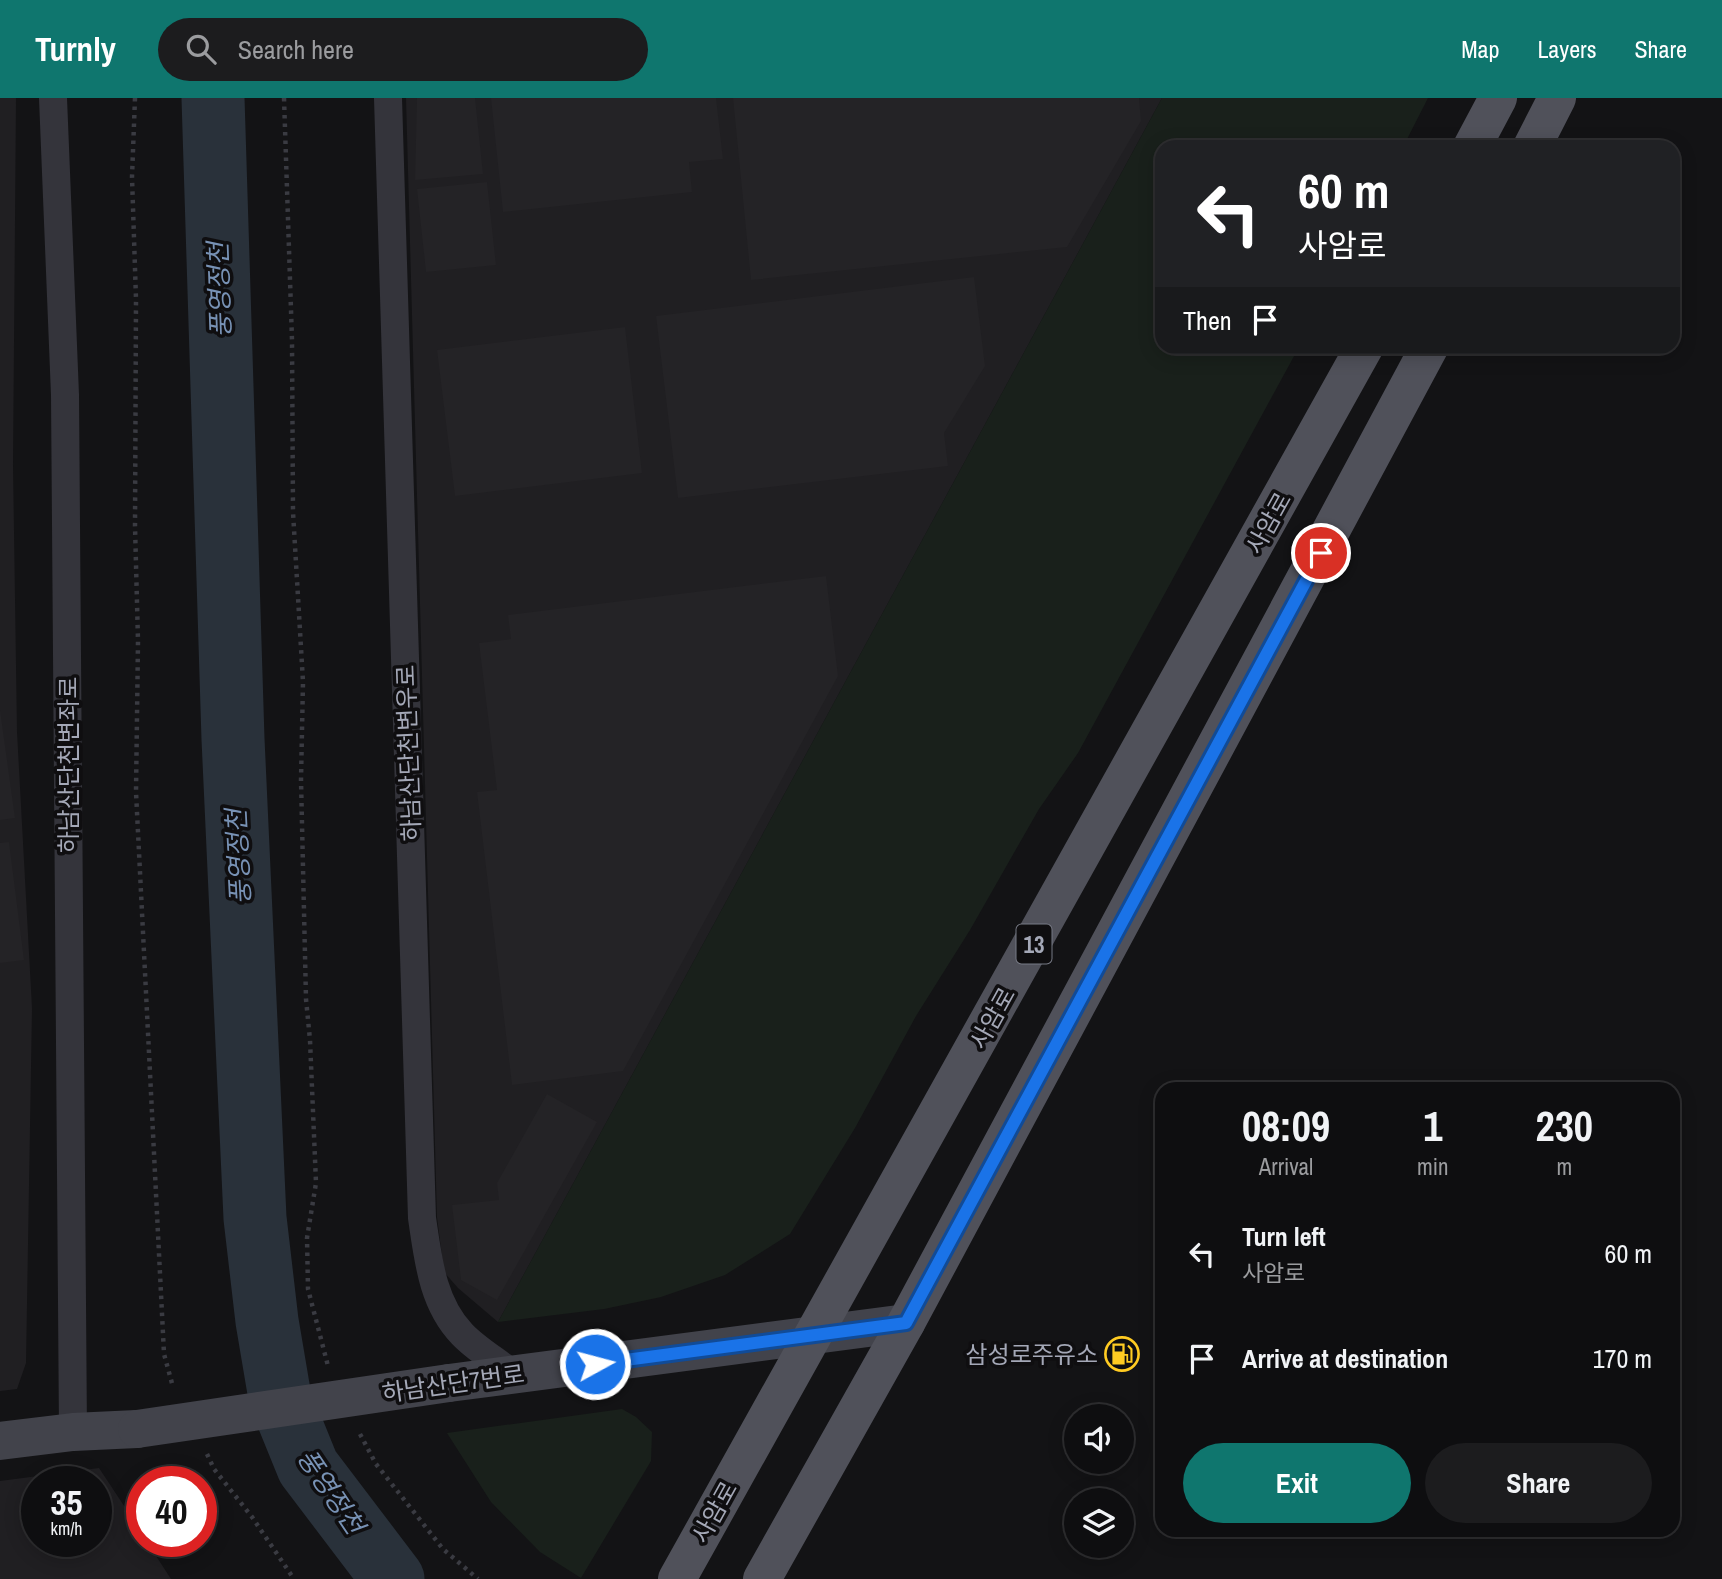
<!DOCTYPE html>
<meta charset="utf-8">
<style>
:root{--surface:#0e0e10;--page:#1c1c1e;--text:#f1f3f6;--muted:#9b9c9f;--line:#2e2e30;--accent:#0f766e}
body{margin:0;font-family:"Archivo Narrow","Noto Sans KR",sans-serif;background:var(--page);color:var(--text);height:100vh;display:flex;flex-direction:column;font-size:26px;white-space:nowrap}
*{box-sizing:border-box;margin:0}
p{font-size:23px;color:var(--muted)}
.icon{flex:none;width:38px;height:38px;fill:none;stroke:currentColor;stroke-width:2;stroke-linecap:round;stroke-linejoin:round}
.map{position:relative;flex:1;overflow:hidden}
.panel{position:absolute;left:1155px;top:984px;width:525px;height:455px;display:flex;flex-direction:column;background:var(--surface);border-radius:21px;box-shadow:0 4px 18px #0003,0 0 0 2px var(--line)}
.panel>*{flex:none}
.top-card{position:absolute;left:1155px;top:42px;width:525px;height:214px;border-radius:21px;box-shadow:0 4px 18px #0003,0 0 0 2px var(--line);background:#202124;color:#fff;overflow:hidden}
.buttons{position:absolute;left:1064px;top:1306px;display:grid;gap:14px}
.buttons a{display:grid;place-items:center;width:70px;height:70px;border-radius:50%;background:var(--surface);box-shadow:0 4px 18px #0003,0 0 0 2px var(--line);font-size:35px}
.speed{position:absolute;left:21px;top:1368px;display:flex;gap:14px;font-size:35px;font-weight:700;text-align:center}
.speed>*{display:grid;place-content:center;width:91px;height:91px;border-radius:50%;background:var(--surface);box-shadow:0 4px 18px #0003,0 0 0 2px var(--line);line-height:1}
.speed small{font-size:18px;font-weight:400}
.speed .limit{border:10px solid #d22;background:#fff;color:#111}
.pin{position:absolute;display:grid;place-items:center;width:60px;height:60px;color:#fff;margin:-30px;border:4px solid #fff;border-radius:50%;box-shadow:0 2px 7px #0007}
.me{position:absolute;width:77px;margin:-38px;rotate:83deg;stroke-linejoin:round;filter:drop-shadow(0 0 5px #0008)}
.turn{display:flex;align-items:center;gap:24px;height:147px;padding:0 28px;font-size:32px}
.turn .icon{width:91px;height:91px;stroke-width:2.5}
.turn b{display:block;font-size:49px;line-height:60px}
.then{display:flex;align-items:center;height:66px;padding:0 28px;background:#0003;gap:14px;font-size:26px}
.eta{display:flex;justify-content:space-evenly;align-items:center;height:119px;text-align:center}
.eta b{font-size:42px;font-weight:700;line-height:49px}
.button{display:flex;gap:14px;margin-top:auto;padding:14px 28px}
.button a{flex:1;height:80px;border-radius:42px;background:var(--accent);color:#fff;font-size:28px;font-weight:700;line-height:80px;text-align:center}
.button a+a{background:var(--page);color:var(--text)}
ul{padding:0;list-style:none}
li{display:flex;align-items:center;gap:21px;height:105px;padding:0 28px}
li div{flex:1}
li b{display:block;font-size:26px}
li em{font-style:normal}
header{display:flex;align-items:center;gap:42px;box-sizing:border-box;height:98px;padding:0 35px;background:var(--accent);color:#fff}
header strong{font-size:33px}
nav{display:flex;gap:38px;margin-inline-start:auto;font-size:24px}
.search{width:490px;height:63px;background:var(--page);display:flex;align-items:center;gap:18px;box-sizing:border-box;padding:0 24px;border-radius:38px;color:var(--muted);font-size:26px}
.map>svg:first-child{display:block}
.built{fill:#201f22;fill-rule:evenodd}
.green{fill:#19201b}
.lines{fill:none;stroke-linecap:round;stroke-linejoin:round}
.river{stroke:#29313a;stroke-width:63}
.building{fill:#242326}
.path{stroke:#3a3b42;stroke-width:4.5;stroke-dasharray:3.5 5;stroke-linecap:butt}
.street{stroke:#34343b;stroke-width:28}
.secondary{stroke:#42434b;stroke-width:38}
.primary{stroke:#50515a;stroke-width:38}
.secondary-bridge{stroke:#42434b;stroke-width:38}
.route-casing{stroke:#114b97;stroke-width:18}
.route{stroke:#1a73e8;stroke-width:12}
.labels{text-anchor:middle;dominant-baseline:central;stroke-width:7;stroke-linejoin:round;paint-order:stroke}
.shield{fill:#0f0e10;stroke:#777a85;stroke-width:2}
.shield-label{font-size:23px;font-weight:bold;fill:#a4a8b7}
.street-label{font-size:24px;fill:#a4a8b7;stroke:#0f0e10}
.poi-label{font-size:24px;fill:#a4a8b7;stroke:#0f0e10;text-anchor:end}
.water-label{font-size:26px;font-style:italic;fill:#7892b5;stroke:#0f0e10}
</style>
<header>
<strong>Turnly</strong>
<div class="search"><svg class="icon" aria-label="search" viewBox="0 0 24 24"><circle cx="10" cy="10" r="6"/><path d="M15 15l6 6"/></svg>Search here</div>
<nav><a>Map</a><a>Layers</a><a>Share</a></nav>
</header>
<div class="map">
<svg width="1722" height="1481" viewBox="0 0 1722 1481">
<rect width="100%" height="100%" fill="#131315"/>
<path class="built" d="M0,0H16L13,367L17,634L32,910L26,1265L17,1291L0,1293Z
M406,0H1162L498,1224L458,1190L444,1174L437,1119Z
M99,1370L142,1435V1444H147L171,1481H0V1383ZM37,1384H96V1444H37Z"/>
<path class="green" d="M1162,0H1428L1403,49H1162V248L1299,249L1078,655L1039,711L970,832L916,918L855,1030L790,1136L725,1177L661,1199L604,1211L498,1224Z
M622,1311L636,1319L652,1334L651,1363L581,1480L540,1454L491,1404L447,1335Z"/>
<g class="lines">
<path class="river" d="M213,0L233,641L255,1120L267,1223L280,1300L308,1369L393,1481"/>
</g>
<path class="building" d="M417,0H475L483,76L415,82Z
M491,0H716L723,61L689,64L692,94L503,114Z
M733,0H1139L1141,23L1067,149L751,182Z
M487,84L496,167L426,174L417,91Z
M974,179L985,268L944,335L948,368L678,400L656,218Z
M625,229L642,375L455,398L437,252Z
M826,478L838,578L623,973L512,987L477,694L497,692L479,545L511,541L508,517Z
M0,612L15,720L0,722Z
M9,744L24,862L0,865V745Z
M547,996L597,1024L497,1202L461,1182L452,1107L499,1102L497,1085Z"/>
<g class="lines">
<path class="path" d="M135,0L132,79L136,201L135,428L138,543L136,694L164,1256L173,1289
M284,0L292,242L293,414L303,584L301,682L306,901L310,942L316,1085L307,1140L308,1191L328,1268
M360,1336L376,1366L443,1451L478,1481
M207,1356L214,1371L252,1419L294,1481"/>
<path class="street" d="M53,0L65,297L73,1334
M388,0L422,1120C428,1160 432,1205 462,1236C476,1251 497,1263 513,1276"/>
<path class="secondary" d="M449,1285L906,1225
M0,1343L73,1334L137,1331"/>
<path class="primary" d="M1472,49L1498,0
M1532,49L1557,0
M677,1481L1365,248
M762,1481L906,1225L1430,248"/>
<path class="secondary-bridge" d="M137,1331L449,1285"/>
</g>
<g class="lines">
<g class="route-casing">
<path id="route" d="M595,1266L906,1225L1321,455"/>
</g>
<use href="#route" class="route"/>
</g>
<defs>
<g id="fuel-ring" transform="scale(1.75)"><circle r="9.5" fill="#0f0e10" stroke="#ffcb22" stroke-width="1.5"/><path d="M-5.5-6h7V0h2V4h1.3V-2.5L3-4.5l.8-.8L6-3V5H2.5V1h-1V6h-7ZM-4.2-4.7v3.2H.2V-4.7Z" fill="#ffcb22"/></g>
</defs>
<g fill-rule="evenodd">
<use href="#fuel-ring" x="1122" y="1256"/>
</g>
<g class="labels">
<rect class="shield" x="1016.5" y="826.5" width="35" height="39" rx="5"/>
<g class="shield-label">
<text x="1034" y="846">13</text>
</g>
<g class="street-label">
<text transform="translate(1268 425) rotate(-61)">사암로</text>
<text transform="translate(408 655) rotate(-92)">하남산단천변우로</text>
<text transform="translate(68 667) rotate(-90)">하남산단천변좌로</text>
<text transform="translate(992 920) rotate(-61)">사암로</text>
<text transform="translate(453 1285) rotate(-8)">하남산단7번로</text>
<text transform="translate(714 1414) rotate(-61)">사암로</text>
</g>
<g class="poi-label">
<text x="1098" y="1256">삼성로주유소</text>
</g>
<g class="water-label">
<text transform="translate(219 192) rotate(-92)">풍영정천</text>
<text transform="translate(238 759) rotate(-93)">풍영정천</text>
<text transform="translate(331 1393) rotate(56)">풍영정천</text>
</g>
</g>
</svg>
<div class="buttons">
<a><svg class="icon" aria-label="sound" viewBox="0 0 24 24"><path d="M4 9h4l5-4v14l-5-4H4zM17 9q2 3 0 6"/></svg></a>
<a><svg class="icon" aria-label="layers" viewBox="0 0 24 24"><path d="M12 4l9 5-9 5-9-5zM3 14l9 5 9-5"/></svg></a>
</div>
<div class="speed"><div>35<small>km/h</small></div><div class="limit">40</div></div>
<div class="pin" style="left:1321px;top:455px;background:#d93025"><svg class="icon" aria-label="arrive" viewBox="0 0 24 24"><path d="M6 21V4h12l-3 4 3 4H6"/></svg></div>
<svg class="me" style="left:595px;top:1266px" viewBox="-20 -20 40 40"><circle r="17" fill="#1a73e8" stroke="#fff" stroke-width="3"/><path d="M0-11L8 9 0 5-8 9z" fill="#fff"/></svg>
<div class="top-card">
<div class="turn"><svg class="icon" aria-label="left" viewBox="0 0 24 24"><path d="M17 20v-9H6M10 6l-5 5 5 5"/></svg><div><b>60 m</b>사암로</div></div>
<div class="then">Then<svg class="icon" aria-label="arrive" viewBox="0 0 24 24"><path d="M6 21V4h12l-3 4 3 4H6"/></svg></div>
</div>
<section class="panel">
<div class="eta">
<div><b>08:09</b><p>Arrival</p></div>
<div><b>1</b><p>min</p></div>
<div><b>230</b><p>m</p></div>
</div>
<ul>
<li><svg class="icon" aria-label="left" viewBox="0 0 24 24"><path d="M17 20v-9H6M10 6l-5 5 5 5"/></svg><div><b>Turn left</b><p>사암로</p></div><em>60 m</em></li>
<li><svg class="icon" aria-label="arrive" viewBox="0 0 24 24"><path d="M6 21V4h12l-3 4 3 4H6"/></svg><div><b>Arrive at destination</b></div><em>170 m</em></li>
</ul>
<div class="button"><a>Exit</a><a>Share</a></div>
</section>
</div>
